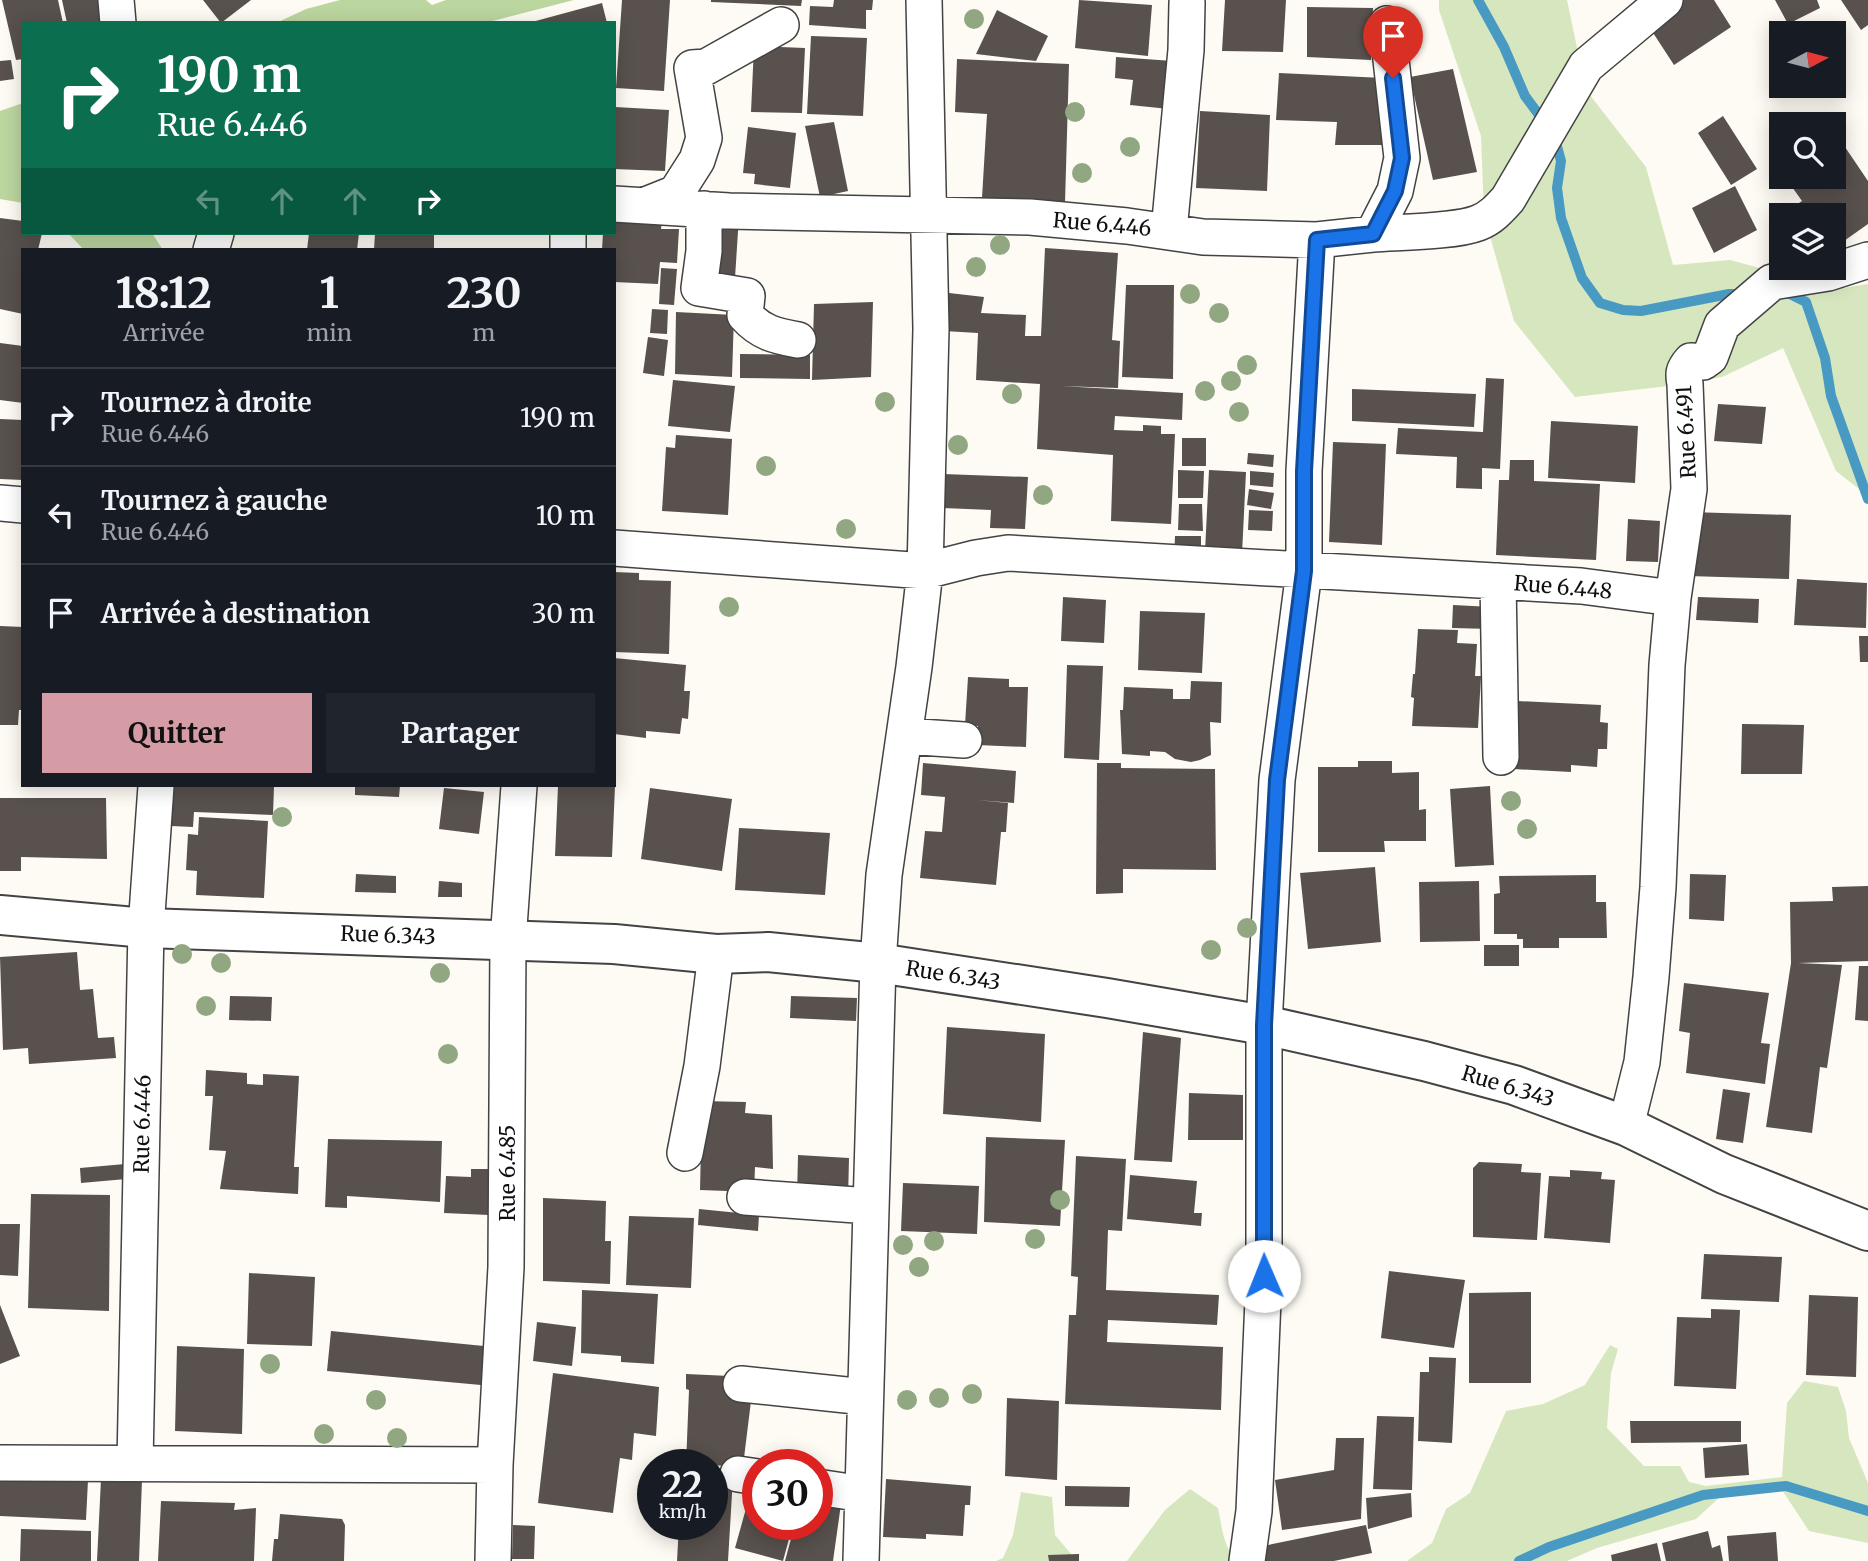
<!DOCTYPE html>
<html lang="fr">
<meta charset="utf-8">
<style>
:root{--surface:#171b24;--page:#20242c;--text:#f1f3f6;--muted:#9ea1a6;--line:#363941;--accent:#d69ca5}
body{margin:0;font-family:Merriweather,serif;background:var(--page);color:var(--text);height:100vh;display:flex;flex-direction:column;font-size:26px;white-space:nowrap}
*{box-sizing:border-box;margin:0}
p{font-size:23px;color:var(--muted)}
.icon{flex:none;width:38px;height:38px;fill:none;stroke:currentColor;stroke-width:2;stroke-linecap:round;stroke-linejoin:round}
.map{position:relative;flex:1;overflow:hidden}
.side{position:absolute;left:21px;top:248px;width:595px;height:539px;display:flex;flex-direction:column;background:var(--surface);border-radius:0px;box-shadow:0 4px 18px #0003}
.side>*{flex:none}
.hud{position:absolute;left:21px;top:21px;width:595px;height:214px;border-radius:0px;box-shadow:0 4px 18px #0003;background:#0b6e4f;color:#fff;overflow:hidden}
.needle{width:46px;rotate:83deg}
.buttons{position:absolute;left:1769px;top:21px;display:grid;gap:14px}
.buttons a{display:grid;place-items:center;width:77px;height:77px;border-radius:0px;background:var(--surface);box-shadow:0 4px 18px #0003;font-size:35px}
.speed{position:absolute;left:637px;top:1449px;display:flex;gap:14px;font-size:35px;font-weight:700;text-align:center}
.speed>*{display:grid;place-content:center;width:91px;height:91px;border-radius:50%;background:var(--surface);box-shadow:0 4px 18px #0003;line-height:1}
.speed small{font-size:18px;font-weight:400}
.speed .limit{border:10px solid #d22;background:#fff;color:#111}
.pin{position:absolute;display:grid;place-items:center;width:60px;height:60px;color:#fff;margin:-72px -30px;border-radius:50% 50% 50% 0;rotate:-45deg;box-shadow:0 0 7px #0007}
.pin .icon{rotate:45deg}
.me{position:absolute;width:77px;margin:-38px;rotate:359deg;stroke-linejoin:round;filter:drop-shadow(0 0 5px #0008)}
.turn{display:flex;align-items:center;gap:24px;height:147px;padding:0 21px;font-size:32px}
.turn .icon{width:91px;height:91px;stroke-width:2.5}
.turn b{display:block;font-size:49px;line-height:60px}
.lanes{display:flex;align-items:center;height:66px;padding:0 21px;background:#0003;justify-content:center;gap:35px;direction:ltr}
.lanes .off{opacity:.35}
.eta{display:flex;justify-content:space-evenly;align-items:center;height:119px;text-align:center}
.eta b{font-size:42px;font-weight:700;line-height:49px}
.primary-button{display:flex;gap:14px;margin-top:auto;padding:14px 21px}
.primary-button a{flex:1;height:80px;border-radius:0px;background:var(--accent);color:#111;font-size:28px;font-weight:700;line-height:80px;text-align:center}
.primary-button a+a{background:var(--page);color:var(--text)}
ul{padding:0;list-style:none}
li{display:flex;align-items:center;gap:21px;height:98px;padding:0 21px;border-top:2px solid var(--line)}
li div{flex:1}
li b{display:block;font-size:26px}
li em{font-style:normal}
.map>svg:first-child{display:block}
.green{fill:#d6e7bf}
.forest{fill:#bcd6a0}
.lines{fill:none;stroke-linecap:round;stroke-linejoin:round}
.stream{stroke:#499ac3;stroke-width:10}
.building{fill:#58514d}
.minor-casing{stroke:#434343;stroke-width:38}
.tertiary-casing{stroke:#434343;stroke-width:42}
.minor{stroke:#fff;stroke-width:35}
.tertiary{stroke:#fff;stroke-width:38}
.tree{fill:#90a782}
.route-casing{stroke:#114b97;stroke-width:18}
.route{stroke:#1a73e8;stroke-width:12}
.labels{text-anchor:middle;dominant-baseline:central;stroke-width:7;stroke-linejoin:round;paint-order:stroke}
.street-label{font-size:21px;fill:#101010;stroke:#fff}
</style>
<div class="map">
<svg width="1868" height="1561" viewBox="0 0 1868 1561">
<rect width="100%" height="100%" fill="#fefbf4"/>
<path class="green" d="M1439,0H1567L1586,90L1646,167L1673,265L1730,260L1837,289L1868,284V496L1836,471L1783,348L1722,377L1685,384L1575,397L1514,321L1484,215L1481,136L1439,10Z
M1610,1345L1618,1349L1611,1373L1607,1428L1644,1466H1680L1689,1482L1706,1486L1782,1477L1787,1403L1804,1381L1838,1387L1846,1411L1849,1438L1868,1483V1543L1809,1531L1782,1490L1722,1495L1696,1519L1597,1548L1567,1561H1407L1432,1543L1446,1509L1470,1493L1506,1411L1543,1404L1585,1385Z
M1190,1489L1218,1508C1222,1526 1223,1549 1238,1561H1127L1165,1510Z
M1021,1492L1052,1497L1055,1535L1077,1561H996L1003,1558L1013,1535Z"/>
<path class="forest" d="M340,0H426L432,5L446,0H574L485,23H276L306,9Z
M23,103V203L0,199V111Z
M68,233H152L163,250H84Z"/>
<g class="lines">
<path class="stream" d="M1478,0L1504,47L1525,96L1545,123
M1554,135L1561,161L1557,188L1561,218L1582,278L1600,303L1623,310L1641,311L1729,294H1746
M1783,294H1790L1806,302L1825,358L1831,396L1868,499
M1519,1561L1549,1547L1703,1495L1786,1486L1868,1511"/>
</g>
<path class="building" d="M2,0H58L63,23H23V59L16,60Z
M62,0H104L109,23H67Z
M203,0H251L221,23Z
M622,0H670L664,91L616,88Z
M711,0H802L801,6L711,2Z
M834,0H873L872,10H866V29L809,25L810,6L833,7Z
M1079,0L1152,5L1148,56L1075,48Z
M1225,0H1286L1283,52L1222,51Z
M1681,0H1714L1731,27L1674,65L1646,22Z
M1775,0H1817L1820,8L1788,24Z
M1841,0H1868V25L1861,30Z
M602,3L607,23H532V22Z
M1307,7L1373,8L1371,60L1307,57Z
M997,10L1048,36L1036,61L976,54Z
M811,36L867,38L863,116L807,114Z
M754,46L805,48L802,113L751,112Z
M1116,57L1173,61L1169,109L1130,105L1133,80L1115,78Z
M957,59L1069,64L1065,203L982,198L987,114L955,112Z
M11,60L14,79L0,81V61Z
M1453,69L1477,172L1433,180L1410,77Z
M1279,73L1383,78V145H1335L1337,122L1276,120Z
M615,107L669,110L665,171L614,169Z
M1200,111L1270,115L1267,191L1196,188Z
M1723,116L1757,169L1731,185L1698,133Z
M834,122L848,191L820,197L805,126Z
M748,127L796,133L790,188L754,184L755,174L743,173Z
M1845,147L1868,181V224L1834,248V215H1803L1796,205L1802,201L1790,184L1800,177H1834V154Z
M1735,186L1757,230L1714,253L1692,208Z
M711,214L739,216L735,278L707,276Z
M0,218L23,221V233H42L38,250H23V314L0,309Z
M614,220L662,222L661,229H679L677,263L660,262L658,284L614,282V250H602L603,233H614Z
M309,233H359L357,250H307Z
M375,233H434V250H374Z
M1045,248L1118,253L1112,340L1120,341L1118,388L1061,386L1183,393L1182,420L1115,416L1114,430L1143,431V425L1161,426V434H1175L1171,524L1111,521L1113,455L1037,449L1040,384L976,380L978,333L944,331L949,293L984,297L981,313L1026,315L1025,336H1041Z
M661,268L677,269L674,305L659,304Z
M1126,285H1174L1173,379L1122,377Z
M873,302L871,377L812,380L814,304Z
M652,309L668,310L667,334L650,333Z
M676,312L734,315L732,377L675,374Z
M648,337L668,340L664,376L643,373Z
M0,343L23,346V403L0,400Z
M740,354L810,355V379L740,378Z
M1486,378L1504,379L1500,469L1482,468V489L1456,488L1457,457L1396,454L1398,428L1483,432Z
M673,380L735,386L730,432L668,426Z
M1352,389L1476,394L1474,427L1352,421Z
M1718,404L1766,407L1762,444L1714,441Z
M0,419L23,420V480L0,479Z
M1551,421L1638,426L1635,483L1548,478Z
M676,435L732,439L728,515L662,511L666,447L675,448Z
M1182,438H1206V466H1182Z
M1333,442L1386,444L1382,545L1329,542Z
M1248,453L1274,455L1273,467L1247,464Z
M1510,460H1534V481L1600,484L1596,560L1496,555L1499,480H1509Z
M1178,470L1204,471L1203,498H1178Z
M1209,470L1246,472L1242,554L1205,552Z
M1250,471L1274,473L1273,487L1250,485Z
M943,474L1028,477L1025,529L990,528L991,510L943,508Z
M1249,489L1274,493L1271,509L1247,505Z
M1179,504H1202L1203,531L1178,530Z
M1249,510L1273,511L1272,531L1248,530Z
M1690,512L1791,515L1789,579L1688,576Z
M1628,519L1660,521L1658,562L1626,561Z
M1175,536H1201V563L1174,562Z
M614,572L639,573V580L671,581L669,654L614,652Z
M1797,579L1867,583L1866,628L1794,625Z
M1063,597L1106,600L1104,643L1061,641Z
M1698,597L1759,599L1758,623L1696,620Z
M1453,605L1492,607V629L1452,628Z
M1140,611L1205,613L1202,673L1138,670Z
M0,626L23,627V710H19L18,725H0Z
M1418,629L1458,630L1457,643L1477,644L1475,676H1481L1478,728L1412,726L1414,698L1411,697L1413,674H1415Z
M1859,636H1868V662H1860Z
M614,658L686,665L684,691H690L688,719L682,718L680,734L646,731V738L614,734Z
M1067,665L1103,666L1099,760L1064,758Z
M968,677L1009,679V687H1028L1026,747L977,745L978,726L965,725Z
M1191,681L1222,682L1221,723L1210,722L1211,755L1200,760L1191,762L1175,759L1165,752L1150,751V756L1122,754L1120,710H1123L1124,687L1173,689V699H1190Z
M1517,701L1601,705L1600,722L1608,723L1607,749H1598L1597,767L1571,765V772L1513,769Z
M1742,724L1804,725L1802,774H1741Z
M1358,761H1392V773L1419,772V810L1426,809V841H1384L1385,852H1318V767H1358Z
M923,763L1016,771L1014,803L977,800L1008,803L1006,832H1001L996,885L920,878L925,831L942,832L945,797L921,795Z
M1097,763H1121V768L1215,769L1216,870L1123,869V893L1096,894Z
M173,786L274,787L273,815L194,812L193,827L171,826Z
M355,786H400L399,797L355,795Z
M558,786H615L612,857L555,856Z
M1490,786L1494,865L1455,867L1450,789Z
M444,788L484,792L479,834L439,829Z
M650,788L732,799L722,871L641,859Z
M0,798H106L107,859L21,857V871H0Z
M199,817L268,821L264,898L196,895L197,871L186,870L188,834L198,835Z
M739,828L830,833L825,895L735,890Z
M1375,867L1381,942L1308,949L1300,873Z
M356,874L396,876V893L355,892Z
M1690,874L1726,875L1724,921L1689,919Z
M1596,875V902H1606L1607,938H1559V948H1523V939H1517V934H1494V894L1500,893L1499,876Z
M439,881L462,883V897H438Z
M1479,881L1480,941L1420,942L1419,882Z
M1868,886V961L1798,963L1842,965L1827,1068L1820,1067L1812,1133L1766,1127L1791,963L1790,902L1833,901L1832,887Z
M1484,945H1519V966H1484Z
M77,952L80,990L93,989L98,1038L114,1037L116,1058L29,1064L28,1048L3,1050L0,957Z
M1859,966H1868V1021L1855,1020Z
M1684,983L1769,993L1761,1043L1770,1044L1765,1084L1686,1073L1690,1033L1679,1031Z
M230,996L272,997L271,1021L229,1020Z
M791,996L857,998L856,1021L790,1018Z
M947,1027L1045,1034L1041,1122L943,1114Z
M1143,1032L1181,1038L1172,1162L1134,1160Z
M206,1070L247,1073V1084L263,1085V1074L299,1076L294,1167H299L298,1194L220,1189L226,1151L209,1150L213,1096H205Z
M1723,1089L1750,1093L1743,1143L1716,1139Z
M1189,1093L1243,1095V1140H1188Z
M702,1101L746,1102L745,1113L772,1115L773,1169L755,1167L754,1192L700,1190Z
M986,1137L1065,1140L1060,1226L984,1222Z
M328,1139L442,1141L440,1202L347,1196V1208L325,1207Z
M798,1155L849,1158L848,1200L797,1198Z
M1076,1156L1126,1159L1122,1231L1108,1230L1106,1290L1219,1295L1217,1325L1108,1320L1107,1342L1223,1347L1221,1410L1065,1404L1069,1315H1076L1078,1277L1071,1276Z
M1479,1162L1522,1164L1521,1172L1541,1173L1537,1240L1473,1237V1168Z
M125,1164L126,1179L81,1183L80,1168Z
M471,1169H490L489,1215L444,1213L446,1176L471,1177Z
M1570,1170L1602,1172L1601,1179L1615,1180L1610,1243L1544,1238L1549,1176L1570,1177Z
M1130,1175L1197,1181L1194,1213H1202L1201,1226L1127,1219Z
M903,1183L979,1186L977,1234L901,1231Z
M31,1194L110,1195L109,1311L28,1308Z
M543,1198L606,1201L605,1241H611L610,1284L543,1281Z
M699,1209L759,1215L758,1231L698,1225Z
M629,1216L694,1218L691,1288L626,1285Z
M0,1224H20L18,1276L0,1275Z
M1704,1254L1782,1257L1779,1302L1701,1299Z
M1389,1271L1465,1280L1454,1348L1381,1338Z
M249,1273L315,1277L312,1346L247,1344Z
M582,1290L658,1294L654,1364L621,1362V1356L581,1353Z
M1531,1292V1383H1469V1293Z
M1809,1295L1858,1297L1856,1377L1806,1375Z
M0,1305L20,1356L0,1364Z
M1711,1309L1740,1310L1736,1389L1674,1386L1677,1317L1711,1318Z
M537,1322L576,1327L572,1366L533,1361Z
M331,1331L484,1346L481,1385L327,1371Z
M177,1346L244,1349L242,1434L175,1431Z
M1429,1357L1456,1358L1452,1443L1418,1441L1420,1372H1429Z
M553,1373L659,1387L656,1436L634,1433L632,1460L620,1458L613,1513L538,1503Z
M686,1374L730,1376L752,1393L743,1466L686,1465L689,1390L686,1389Z
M1007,1398L1059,1401L1057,1480L1005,1476Z
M1377,1416L1414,1417L1412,1490L1373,1489Z
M1630,1421H1741V1442L1631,1443Z
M1336,1438H1364L1361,1519L1282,1530L1275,1480L1334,1470Z
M1747,1444L1749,1475L1705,1478L1703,1448Z
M0,1476L88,1480L86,1520L0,1516Z
M712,1476L733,1477L728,1561H677L679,1524H712Z
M101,1479L142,1480L139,1561H97Z
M886,1479L971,1486L970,1505H965L963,1536L926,1534V1539L883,1537Z
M1065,1486L1130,1487L1129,1507L1065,1506Z
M752,1487L758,1489V1524H793L783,1561L735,1548Z
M1411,1493L1412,1517L1368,1529L1366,1498Z
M161,1501L235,1503L234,1510L256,1508L254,1561H158Z
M817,1502L841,1504L833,1561H785L795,1524H817Z
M280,1514L342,1519L345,1525L344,1561H272L274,1539H278Z
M513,1525L535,1526L534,1559H512Z
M1366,1525L1372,1553L1334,1561H1261L1258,1547Z
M21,1529L91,1531V1561H20Z
M1708,1531L1712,1548L1720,1545L1723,1561H1666L1662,1543Z
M1776,1532L1778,1561H1729L1727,1536Z
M1657,1543L1661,1561H1612L1611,1555Z
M1079,1554V1561H1049L1048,1555Z"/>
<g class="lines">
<g class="minor-casing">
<path id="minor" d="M116,0L118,23
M614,204L729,211L1030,217L1127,226L1203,237L1317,240L1373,234L1395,191L1402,158L1387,24
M646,205L676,193L697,160L704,138L692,68L706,67L781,25
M704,209V251L699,288L747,296L745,315C761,333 776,336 798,340
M1169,231L1186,50L1187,3
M1373,234C1399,232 1455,232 1478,223C1491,218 1499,209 1508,199L1586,66L1665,0
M211,250L216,233
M568,250V233
M0,503L23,505
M614,548L925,571L976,558L1008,553L1581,586L1673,598L1667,665L1658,887L1651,977L1642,1062L1626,1126
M1498,581L1501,757
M1673,598L1689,489L1685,384C1683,374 1683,370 1691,361L1703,362L1710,357L1722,325L1772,282L1828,273L1868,260
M905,736L964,740
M685,1153L702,1066L716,954
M745,1197L870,1206
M741,1384L865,1397
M0,1463L495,1465
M135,1463L146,928L156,786
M738,1474L758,1477
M817,1487L863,1494
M493,1561L495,1465L506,1267L508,941L519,786
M861,1561L878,963L884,875L914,667L925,571L931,329L924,0
M1247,1561L1254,1511L1264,1276V1025L1277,780L1304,571V471L1317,240"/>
</g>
<g class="tertiary-casing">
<path id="tertiary" d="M0,915L146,928L614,944L716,954L768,952L878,963L1107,998L1264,1025L1424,1061L1514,1085L1626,1126L1724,1174L1868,1231"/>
</g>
<use href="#minor" class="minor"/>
<use href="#tertiary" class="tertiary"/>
</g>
<g class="tree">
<circle cx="974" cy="19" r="10"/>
<circle cx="1075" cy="112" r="10"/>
<circle cx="1130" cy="147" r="10"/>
<circle cx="1082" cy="173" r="10"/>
<circle cx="1000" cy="245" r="10"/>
<circle cx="976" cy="267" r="10"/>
<circle cx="1190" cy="294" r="10"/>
<circle cx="1219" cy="313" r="10"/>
<circle cx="1247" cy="365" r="10"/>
<circle cx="1231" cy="381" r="10"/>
<circle cx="1205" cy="391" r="10"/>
<circle cx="1012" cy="394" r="10"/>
<circle cx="885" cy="402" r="10"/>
<circle cx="1239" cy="412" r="10"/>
<circle cx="958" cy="445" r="10"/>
<circle cx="766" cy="466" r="10"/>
<circle cx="1043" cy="495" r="10"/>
<circle cx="846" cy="529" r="10"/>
<circle cx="729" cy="607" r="10"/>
<circle cx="1511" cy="801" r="10"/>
<circle cx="282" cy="817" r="10"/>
<circle cx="1527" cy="829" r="10"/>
<circle cx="1247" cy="928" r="10"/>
<circle cx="1211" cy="950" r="10"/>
<circle cx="182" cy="954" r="10"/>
<circle cx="221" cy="963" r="10"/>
<circle cx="440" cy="973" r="10"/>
<circle cx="206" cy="1006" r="10"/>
<circle cx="448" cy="1054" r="10"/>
<circle cx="1060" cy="1200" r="10"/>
<circle cx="1035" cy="1239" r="10"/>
<circle cx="934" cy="1241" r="10"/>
<circle cx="903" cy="1245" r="10"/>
<circle cx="919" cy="1267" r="10"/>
<circle cx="270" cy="1364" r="10"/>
<circle cx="972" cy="1394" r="10"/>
<circle cx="939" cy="1398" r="10"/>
<circle cx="376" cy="1400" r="10"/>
<circle cx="907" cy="1400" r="10"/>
<circle cx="324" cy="1434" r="10"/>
<circle cx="397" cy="1438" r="10"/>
</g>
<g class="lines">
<g class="route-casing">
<path id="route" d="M1264,1276V1025L1277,780L1304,571V471L1317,240L1373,234L1395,191L1402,158L1393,78"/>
</g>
<use href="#route" class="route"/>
</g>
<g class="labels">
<g class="street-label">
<text transform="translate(1102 224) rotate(5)">Rue 6.446</text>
<text transform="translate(1686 432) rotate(-93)">Rue 6.491</text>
<text transform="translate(1563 587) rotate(5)">Rue 6.448</text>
<text transform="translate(388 935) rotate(2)">Rue 6.343</text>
<text transform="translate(953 975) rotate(9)">Rue 6.343</text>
<text transform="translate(1508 1086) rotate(17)">Rue 6.343</text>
<text transform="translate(142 1124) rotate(-89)">Rue 6.446</text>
<text transform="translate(507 1173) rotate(-90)">Rue 6.485</text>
</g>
</g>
</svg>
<div class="buttons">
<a><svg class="needle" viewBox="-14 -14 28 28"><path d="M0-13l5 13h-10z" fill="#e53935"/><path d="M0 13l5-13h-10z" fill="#9ea1a6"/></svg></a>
<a><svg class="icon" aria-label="search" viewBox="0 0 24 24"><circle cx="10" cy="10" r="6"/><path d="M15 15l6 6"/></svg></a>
<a><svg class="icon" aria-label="layers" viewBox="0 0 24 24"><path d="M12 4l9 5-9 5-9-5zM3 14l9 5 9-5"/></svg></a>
</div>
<div class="speed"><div>22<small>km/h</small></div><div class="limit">30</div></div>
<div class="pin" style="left:1393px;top:78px;background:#d93025"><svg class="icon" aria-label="arrive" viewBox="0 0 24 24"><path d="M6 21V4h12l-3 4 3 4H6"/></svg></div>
<svg class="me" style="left:1264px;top:1276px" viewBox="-20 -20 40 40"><circle r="19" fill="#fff"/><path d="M0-13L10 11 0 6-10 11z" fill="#1a73e8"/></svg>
<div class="hud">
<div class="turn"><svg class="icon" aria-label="right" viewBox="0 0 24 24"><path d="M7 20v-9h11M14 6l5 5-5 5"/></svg><div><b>190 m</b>Rue 6.446</div></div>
<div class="lanes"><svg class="icon off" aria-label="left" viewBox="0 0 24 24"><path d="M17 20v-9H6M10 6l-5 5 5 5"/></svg><svg class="icon off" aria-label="ahead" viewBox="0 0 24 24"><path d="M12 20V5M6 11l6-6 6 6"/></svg><svg class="icon off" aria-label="ahead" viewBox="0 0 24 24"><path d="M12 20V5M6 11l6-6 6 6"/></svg><svg class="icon" aria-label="right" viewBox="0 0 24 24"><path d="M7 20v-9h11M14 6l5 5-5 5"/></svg></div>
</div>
<section class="side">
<div class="eta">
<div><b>18:12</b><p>Arrivée</p></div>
<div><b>1</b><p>min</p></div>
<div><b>230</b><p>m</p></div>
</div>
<ul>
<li><svg class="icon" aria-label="right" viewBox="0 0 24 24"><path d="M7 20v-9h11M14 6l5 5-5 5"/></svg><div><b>Tournez à droite</b><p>Rue 6.446</p></div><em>190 m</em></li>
<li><svg class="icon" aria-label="left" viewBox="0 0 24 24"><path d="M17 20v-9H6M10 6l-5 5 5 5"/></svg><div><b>Tournez à gauche</b><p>Rue 6.446</p></div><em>10 m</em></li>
<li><svg class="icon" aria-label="arrive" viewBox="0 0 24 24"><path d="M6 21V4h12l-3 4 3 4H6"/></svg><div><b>Arrivée à destination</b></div><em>30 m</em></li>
</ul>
<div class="primary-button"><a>Quitter</a><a>Partager</a></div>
</section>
</div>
